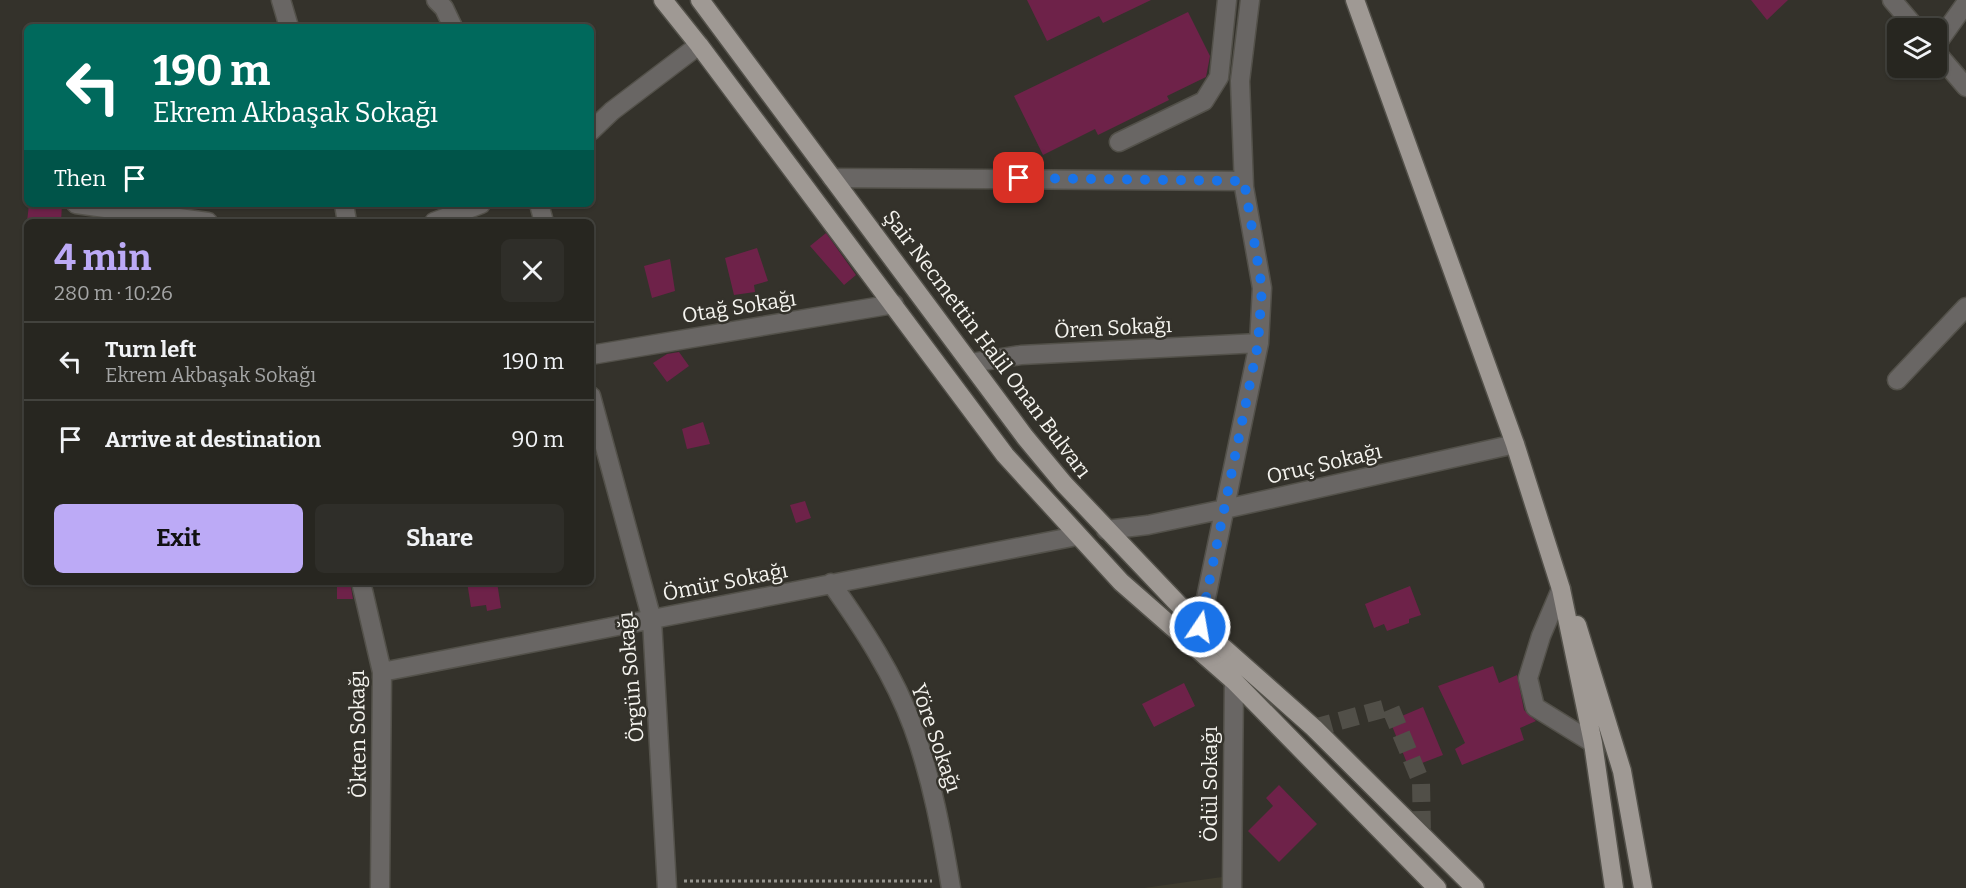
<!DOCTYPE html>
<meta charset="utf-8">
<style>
:root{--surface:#272620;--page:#2f2e29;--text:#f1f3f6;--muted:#a4a5a5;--line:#43433e;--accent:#bcaaf6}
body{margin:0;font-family:Bitter,serif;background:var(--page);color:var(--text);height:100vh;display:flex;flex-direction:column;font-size:22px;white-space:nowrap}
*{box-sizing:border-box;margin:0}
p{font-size:20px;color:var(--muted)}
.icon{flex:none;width:33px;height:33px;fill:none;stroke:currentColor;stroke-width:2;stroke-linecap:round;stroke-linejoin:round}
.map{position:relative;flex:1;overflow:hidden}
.drawer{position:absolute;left:24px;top:219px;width:570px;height:366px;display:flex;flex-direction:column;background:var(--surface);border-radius:9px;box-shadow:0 2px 4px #0004,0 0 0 2px var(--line)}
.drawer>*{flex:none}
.top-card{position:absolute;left:24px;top:24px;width:570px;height:183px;border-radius:9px;box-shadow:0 2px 4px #0004,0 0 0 2px var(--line);background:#00695c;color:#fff;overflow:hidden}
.fabs{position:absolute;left:1887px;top:18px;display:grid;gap:12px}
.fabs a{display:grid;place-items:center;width:60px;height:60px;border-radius:9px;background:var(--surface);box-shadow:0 2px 4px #0004,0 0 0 2px var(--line);font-size:30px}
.pin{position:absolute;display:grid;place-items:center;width:51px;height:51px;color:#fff;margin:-26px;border-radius:12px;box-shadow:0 3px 9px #0006}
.me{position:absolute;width:66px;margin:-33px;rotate:12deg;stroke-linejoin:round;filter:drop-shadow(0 0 4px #0008)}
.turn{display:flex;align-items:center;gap:21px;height:126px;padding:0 30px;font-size:27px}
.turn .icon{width:78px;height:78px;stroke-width:2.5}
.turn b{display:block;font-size:42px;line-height:51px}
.then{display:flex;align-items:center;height:57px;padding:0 30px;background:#0003;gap:12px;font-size:22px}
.round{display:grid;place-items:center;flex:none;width:63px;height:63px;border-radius:9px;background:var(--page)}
.head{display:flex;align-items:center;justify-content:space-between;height:102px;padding:0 30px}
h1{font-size:36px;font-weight:700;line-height:45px;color:var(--accent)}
.primary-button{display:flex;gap:12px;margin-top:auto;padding:12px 30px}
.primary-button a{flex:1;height:69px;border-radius:9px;background:var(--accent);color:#111;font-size:24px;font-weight:700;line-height:69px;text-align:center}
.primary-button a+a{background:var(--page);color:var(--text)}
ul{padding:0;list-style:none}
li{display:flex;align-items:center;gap:18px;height:78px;padding:0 30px;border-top:2px solid var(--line)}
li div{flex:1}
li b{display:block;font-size:22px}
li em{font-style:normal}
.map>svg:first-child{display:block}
.built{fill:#3f3c2f}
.building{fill:#6e2249}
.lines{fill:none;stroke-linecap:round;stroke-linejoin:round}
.minor-tunnel{stroke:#514f48;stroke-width:18;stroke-dasharray:18 9;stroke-linecap:butt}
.minor-casing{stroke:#53514a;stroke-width:21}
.major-casing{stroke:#53514a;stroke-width:21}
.path{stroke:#95948e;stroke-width:3;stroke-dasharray:3 3;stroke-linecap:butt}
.minor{stroke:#696664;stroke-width:18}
.major{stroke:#9f9994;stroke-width:18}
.route{stroke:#1a73e8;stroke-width:10;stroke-dasharray:0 18}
.labels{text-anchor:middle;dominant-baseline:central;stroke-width:5;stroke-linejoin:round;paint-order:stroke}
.street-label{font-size:21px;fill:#f5f4ef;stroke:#34322b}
</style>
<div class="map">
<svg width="1966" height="888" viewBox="0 0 1966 888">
<rect width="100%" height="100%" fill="#34322b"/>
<path class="built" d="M1222,877V888H1144Z"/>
<path class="building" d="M1027,0H1151L1103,23L1099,16L1047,41Z
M1751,0H1788L1767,20Z
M1188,12L1210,56L1206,77L1167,96L1169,100L1098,135L1095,129L1043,155L1014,96Z
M29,204H62L61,222H27Z
M826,233L856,275L844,285L810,246Z
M757,248L768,281L754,285L755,292L734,295L725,258Z
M670,259L675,291L652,298L644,266Z
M679,352L689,366L667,382L653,363L667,354Z
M703,422L710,444L687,449L682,429Z
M805,501L811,518L796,523L790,505Z
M337,582H350L353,599H337Z
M467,582H497L501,608L487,611L486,605L471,607Z
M1410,586L1421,615L1409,619V623L1387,631L1384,624L1374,628L1365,604Z
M1493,666L1499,683L1517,675L1524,710L1536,721L1520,728L1524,740L1462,765L1455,749L1465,743L1438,686Z
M1184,683L1195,706L1154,727L1142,704Z
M1423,707L1443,755L1409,768L1390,721Z
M1279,785L1317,824L1279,862L1248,831L1273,806L1266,798Z"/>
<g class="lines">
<path class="minor-tunnel" d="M1314,728L1390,707L1421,782L1422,833"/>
<g class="minor-casing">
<path id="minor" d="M281,0L289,27
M436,0L444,8L453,27
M1892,0L1916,28
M1936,45L1966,3
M1936,52L1966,87
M591,131L612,111L699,45
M1119,142L1204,101L1219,77L1227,0
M832,178L1243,181
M76,204L208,222
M344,204L347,222
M539,204L544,222
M434,222L481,204
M591,355L894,304
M971,363L1021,355L1259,343
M1897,380L1966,307
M591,396L652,620L667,888
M1106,530L1148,525L1225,509L1515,444
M361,582L382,672L380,888
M831,583C863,628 894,675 913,727C932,779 942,834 951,888
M1561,589L1541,636L1528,678L1535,707L1593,743
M1200,627L1259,343L1262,288L1244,187L1240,81L1250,0
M382,672L1077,536
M1232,888L1234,681"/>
</g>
<g class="major-casing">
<path id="major" d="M663,0L699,45L1005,455L1121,582L1234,681L1437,888
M700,0L1025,437L1064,484L1200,627L1314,728L1475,888
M1355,0L1515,444L1561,589L1593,743L1614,888
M1577,625L1622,771L1643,888"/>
</g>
<path class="path" d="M684,881H932"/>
<use href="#minor" class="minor"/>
<use href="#major" class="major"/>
</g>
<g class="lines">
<path class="route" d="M1019,178L1244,181L1262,288L1258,344L1200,627"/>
</g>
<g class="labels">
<g class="street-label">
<text transform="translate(739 307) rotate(-9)">Otağ Sokağı</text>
<text transform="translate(1113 328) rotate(-3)">Ören Sokağı</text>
<text transform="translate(987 344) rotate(53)">Şair Necmettin Halil Onan Bulvarı</text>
<text transform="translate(1324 464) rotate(-13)">Oruç Sokağı</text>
<text transform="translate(725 582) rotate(-11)">Ömür Sokağı</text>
<text transform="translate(631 677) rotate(-95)">Örgün Sokağı</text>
<text transform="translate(358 734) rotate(-91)">Ökten Sokağı</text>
<text transform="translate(936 738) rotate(71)">Yöre Sokağı</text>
<text transform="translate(1210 784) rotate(-90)">Ödül Sokağı</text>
</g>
</g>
</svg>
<div class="fabs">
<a><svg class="icon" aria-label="layers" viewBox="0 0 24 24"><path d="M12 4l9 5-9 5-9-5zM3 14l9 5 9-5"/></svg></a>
</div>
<div class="pin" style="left:1019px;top:178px;background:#d93025"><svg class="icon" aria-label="arrive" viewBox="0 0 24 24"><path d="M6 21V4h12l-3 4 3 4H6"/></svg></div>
<svg class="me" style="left:1200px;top:627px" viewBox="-20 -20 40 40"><circle r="17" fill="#1a73e8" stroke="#fff" stroke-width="3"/><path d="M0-11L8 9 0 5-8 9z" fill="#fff"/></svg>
<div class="top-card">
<div class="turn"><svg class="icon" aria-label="left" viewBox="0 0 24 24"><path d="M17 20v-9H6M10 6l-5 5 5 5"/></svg><div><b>190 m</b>Ekrem Akbaşak Sokağı</div></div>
<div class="then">Then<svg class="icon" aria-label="arrive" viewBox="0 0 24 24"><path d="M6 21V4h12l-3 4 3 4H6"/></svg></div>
</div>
<section class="drawer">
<div class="head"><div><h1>4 min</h1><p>280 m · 10:26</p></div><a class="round"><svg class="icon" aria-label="close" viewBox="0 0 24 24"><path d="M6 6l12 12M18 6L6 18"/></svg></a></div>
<ul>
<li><svg class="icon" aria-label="left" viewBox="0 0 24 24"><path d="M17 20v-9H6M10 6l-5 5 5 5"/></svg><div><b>Turn left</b><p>Ekrem Akbaşak Sokağı</p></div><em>190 m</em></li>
<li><svg class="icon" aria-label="arrive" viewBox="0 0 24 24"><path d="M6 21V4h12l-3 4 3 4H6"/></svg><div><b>Arrive at destination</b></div><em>90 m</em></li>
</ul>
<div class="primary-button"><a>Exit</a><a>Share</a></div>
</section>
</div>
